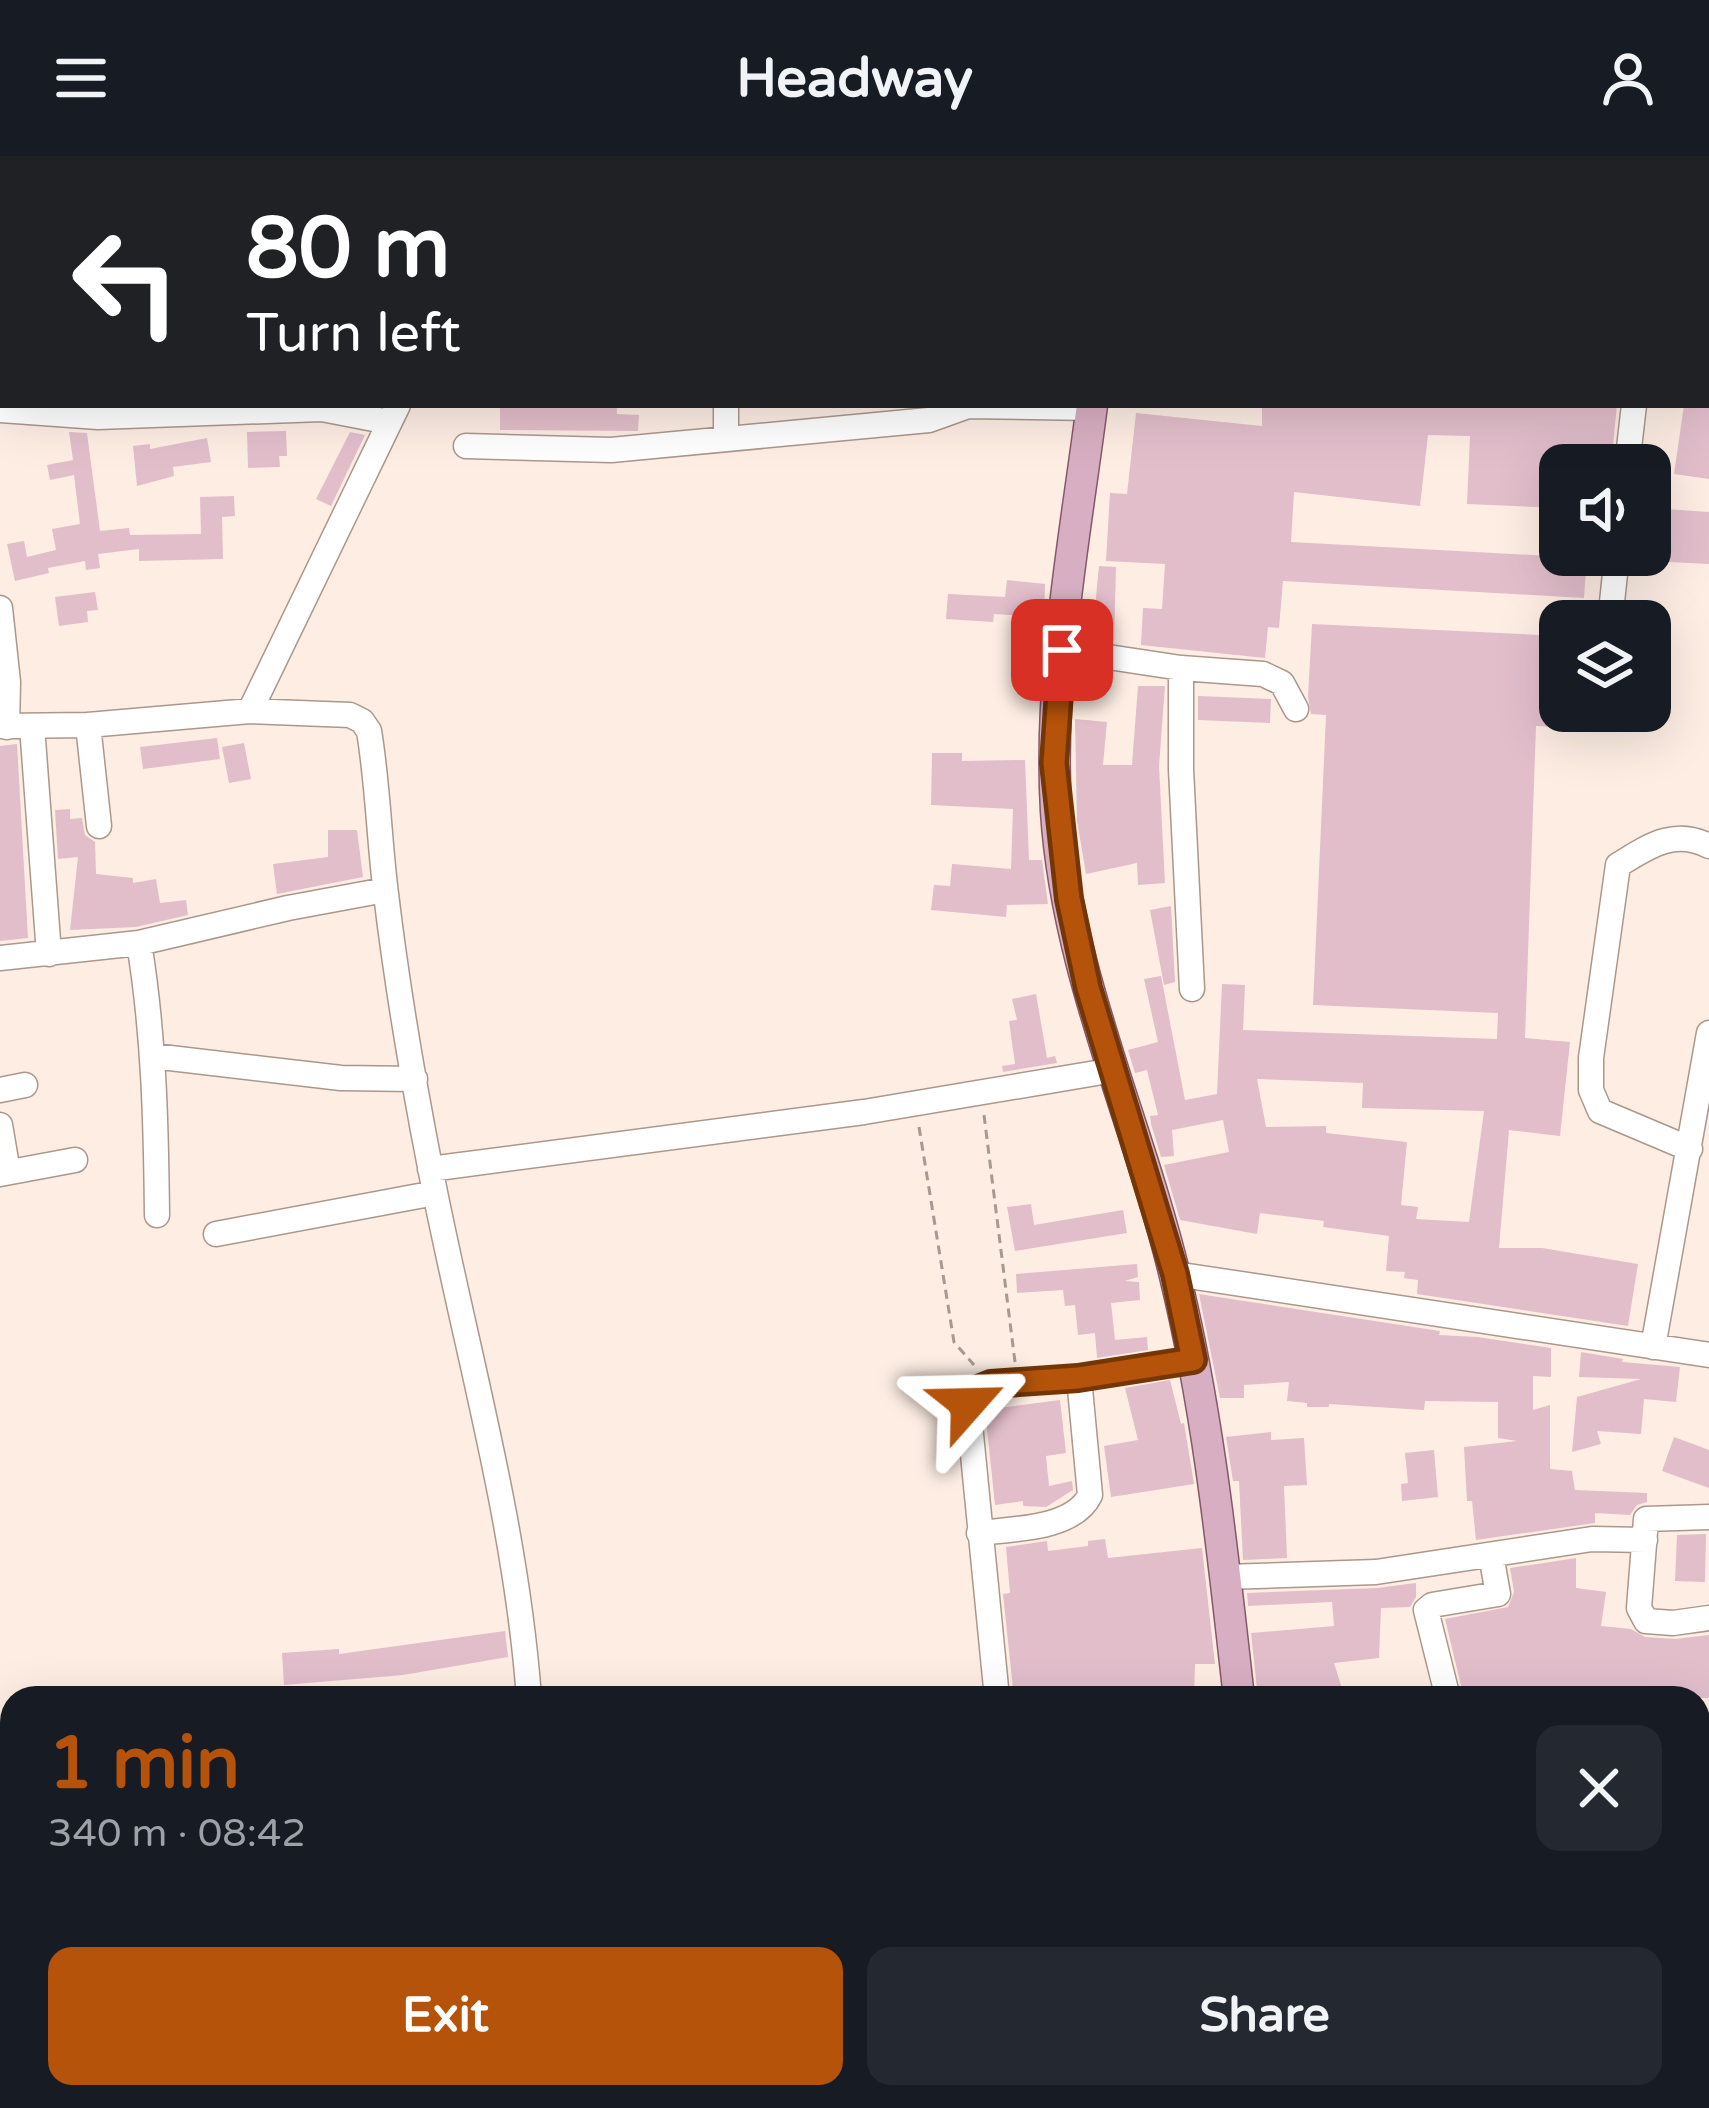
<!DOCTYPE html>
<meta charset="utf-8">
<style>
:root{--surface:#171b24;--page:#242831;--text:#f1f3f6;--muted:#9ea1a6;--accent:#b45309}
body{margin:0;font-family:"Varela Round",sans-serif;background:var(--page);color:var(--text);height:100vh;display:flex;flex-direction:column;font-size:45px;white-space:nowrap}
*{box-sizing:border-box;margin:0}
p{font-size:39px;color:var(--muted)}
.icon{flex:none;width:66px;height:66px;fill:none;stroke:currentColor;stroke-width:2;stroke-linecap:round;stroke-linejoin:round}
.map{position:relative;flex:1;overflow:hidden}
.panel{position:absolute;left:0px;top:1530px;width:1710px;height:423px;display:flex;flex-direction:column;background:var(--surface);border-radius:36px 36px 0 0;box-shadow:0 12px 48px #0002}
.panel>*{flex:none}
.guide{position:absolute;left:0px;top:0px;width:1710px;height:252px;box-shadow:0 12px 48px #0002;background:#202124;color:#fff;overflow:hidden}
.buttons{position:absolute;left:1539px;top:288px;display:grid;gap:24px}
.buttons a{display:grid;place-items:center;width:132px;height:132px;border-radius:24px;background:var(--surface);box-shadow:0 12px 48px #0002;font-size:60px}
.pin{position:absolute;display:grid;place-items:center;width:102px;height:102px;color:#fff;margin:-51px;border-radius:24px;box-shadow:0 6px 18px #0006}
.me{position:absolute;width:132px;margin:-66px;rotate:65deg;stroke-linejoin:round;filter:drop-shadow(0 0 9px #0008)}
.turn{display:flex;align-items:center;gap:42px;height:252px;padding:0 48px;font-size:54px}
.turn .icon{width:156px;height:156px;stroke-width:2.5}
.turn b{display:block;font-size:84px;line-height:102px}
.round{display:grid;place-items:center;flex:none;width:126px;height:126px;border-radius:24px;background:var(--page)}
.headline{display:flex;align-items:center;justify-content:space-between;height:204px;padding:0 48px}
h1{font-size:72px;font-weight:700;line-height:90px;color:var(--accent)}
.primary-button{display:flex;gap:24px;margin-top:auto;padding:24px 48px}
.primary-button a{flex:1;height:138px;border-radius:24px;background:var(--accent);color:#fff;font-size:48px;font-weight:700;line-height:138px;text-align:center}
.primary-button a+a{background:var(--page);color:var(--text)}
header{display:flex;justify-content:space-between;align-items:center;height:156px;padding:0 48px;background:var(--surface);font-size:54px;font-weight:700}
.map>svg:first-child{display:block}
.building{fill:#e2becb;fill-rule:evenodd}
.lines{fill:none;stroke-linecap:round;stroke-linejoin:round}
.minor-casing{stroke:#ab988c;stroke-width:27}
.major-casing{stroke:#85576a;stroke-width:33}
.path{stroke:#a69991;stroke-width:3;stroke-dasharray:9 6;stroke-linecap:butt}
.minor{stroke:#fff;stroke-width:24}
.major{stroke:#d8afc2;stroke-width:30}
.route-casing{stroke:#753606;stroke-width:30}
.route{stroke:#b45309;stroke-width:21}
</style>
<header><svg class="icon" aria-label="menu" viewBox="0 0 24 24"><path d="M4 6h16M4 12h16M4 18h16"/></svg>Headway<svg class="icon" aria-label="person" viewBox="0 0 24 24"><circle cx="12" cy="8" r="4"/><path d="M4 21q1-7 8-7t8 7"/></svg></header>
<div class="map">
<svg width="1709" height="1952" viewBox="0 0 1709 1952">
<rect width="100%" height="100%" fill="#fdede3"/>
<path class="building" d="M500,249H617V258L639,259L638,275L500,274Z
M1262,249H1617L1611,309H1560V352L1467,348L1470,280L1428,279L1420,350L1294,336L1291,386L1587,402L1584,442L1283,425L1279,472L1268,471L1265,502L1141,489L1143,452L1162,453L1165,408L1106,405L1110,337L1127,338L1136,257L1262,270Z
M1684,249H1709V323L1674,318Z
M286,275L287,300H279L280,311L248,312L247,276Z
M69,276L87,277L100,375L129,372L130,379L201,378L200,341L234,340L235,360L222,361L223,403L139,405V393L98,398L100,412L86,414L85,405L48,412L49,417L15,425L7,388L24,385L27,401L56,394L52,373L80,368L74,319L50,324L47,309L73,304Z
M350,276L365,279L331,350L316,343Z
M207,282L211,306L173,311L174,320L137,330L133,290L150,288V293Z
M1650,352L1709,356V408L1650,405Z
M1099,410L1116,411L1114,485L1092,482Z
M1007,424L1045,428L1044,461L994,458L993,466L946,463L948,438L1005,441Z
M95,436L98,454L87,455L88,466L59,470L55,441Z
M1312,468L1560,480V555H1583L1584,565L1590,573L1536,570L1525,882L1570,886L1560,980L1509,974L1499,1092H1542L1638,1108L1628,1170L1417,1138L1418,1124L1404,1122L1405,1116L1386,1115L1389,1080L1323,1071L1324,1065L1260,1057L1257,1078L1180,1064L1164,1009L1229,996L1223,964L1172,974L1174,1000L1161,1001L1151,968L1150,960L1158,959L1147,914L1135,917L1128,894L1158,886L1144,823L1161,820L1185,944L1217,938L1222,828L1245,829L1243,874L1497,883L1498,857L1313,849L1326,559L1311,558L1308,541ZM1257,923L1363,927L1362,952L1484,955L1469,1066L1416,1063L1418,1051L1401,1049L1407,986L1326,977V970L1266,971Z
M1138,530H1165L1159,610L1165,727L1138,729L1137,707L1086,718L1077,665L1075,563L1107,566L1103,609H1132Z
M1198,540L1271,543L1270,567L1198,564Z
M217,582L220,603L143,613L140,591Z
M244,587L251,623L229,627L222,591Z
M17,588L28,782L0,785V590Z
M932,597H962V605L1025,604L1029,704H1042L1048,748L1007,749L1006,761L931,754L934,729L950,730L952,708L1011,713L1013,653L931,649Z
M70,653V663L82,662L85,679L95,686L96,718L133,722V727L156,723L160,747L186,744L188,759L136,771L70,774L78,701L58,703L55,654Z
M328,674H357L363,721L277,738L273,708L328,701Z
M1171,750L1175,826L1164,829L1150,754Z
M1036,838L1047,902L1055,900L1057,907L1003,916L1002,910L1015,908L1009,865L1017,864L1012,843Z
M1031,1048L1034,1069L1123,1054L1127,1077L1015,1095L1007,1051Z
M1137,1108L1138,1121L1125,1125L1139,1126L1140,1144L1111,1147L1115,1184L1147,1181L1148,1194L1097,1202L1095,1177L1078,1179L1075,1149L1065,1150L1063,1134L1017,1137L1016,1118Z
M1199,1138L1440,1175L1439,1179L1477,1181L1551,1192V1221L1533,1220V1254L1550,1249V1313L1572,1315L1575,1334L1647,1337V1346L1637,1349L1630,1359L1595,1357V1367L1476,1384L1472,1345H1467L1464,1291L1517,1285L1498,1282V1246L1425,1245L1424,1254L1329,1248V1251H1307V1247L1287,1245L1289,1226L1244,1229V1242H1220Z
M1581,1196L1623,1203L1622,1206L1680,1211L1676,1246L1644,1243L1641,1278L1597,1275L1601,1288L1572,1296L1577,1241L1641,1223L1579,1221Z
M1170,1224L1181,1268L1184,1267L1194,1328L1111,1341L1104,1290L1138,1284L1125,1232Z
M1060,1244L1066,1297L1046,1300L1049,1330L1072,1325L1073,1334L1046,1351L1023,1350V1345L995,1349L985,1254Z
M1271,1276V1284L1304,1282L1307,1329L1284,1330L1287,1402L1243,1404L1239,1325H1233L1226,1281Z
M1674,1281L1709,1294V1332L1662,1315Z
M1434,1294L1438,1341L1402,1345L1401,1328L1408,1327L1405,1297Z
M1706,1378L1705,1426L1675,1425L1677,1379Z
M1105,1383L1108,1402L1202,1392L1215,1508H1195L1194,1539L1014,1542L1003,1438L1010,1437L1006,1391L1047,1385L1048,1395L1088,1390V1385Z
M1576,1402V1432L1606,1436L1601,1470L1631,1473L1645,1481L1675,1483L1709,1479V1542H1630V1537L1618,1539V1532L1590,1537L1591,1542H1464L1445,1463L1508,1451L1514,1436L1510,1412Z
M1416,1427V1441L1410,1451L1381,1452L1379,1502L1334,1507L1345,1542H1258L1251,1477L1334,1470L1332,1446L1248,1450L1247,1437L1377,1432Z
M505,1475L508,1501L403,1519L284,1529L282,1497L339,1493V1498Z"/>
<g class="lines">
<g class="minor-casing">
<path id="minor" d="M290,0L325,3
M486,3V0
M878,3V0
M1677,3L1678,0
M0,15H3
M0,254L98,261L322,253L389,266
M726,282V249
M466,290L611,294L929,264L968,250L1091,252
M1627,309L1634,249
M0,452L8,526L7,571
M1610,465L1617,399
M1062,494L1181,512L1263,518L1282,527L1296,553
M1181,512V613L1192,833
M250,555L398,249
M1599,559L1600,555
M88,569L99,670
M0,570L88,569L250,555L350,559L362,565L369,575C378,629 379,683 386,738C397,830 413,924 431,1016C465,1191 516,1363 529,1542
M32,570L49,798
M139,787C154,878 156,967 157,1059
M0,802L139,787L288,752L385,734
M153,900L341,922L415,923
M0,934L25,929
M0,969L8,1016
M1690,993L1600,955L1591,934V902L1618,709C1648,691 1673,672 1709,690
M430,1013L864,956L1114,914
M0,1018L75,1004
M216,1078L435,1037
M1175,1118L1709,1199
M1653,1191L1709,877
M1709,1361L1646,1363L1639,1452L1646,1465L1673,1467L1709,1462
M979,1377C1013,1373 1074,1373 1090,1339L1079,1222
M1225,1421L1376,1416L1592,1383L1645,1384
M997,1542L968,1248L972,1238L991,1228L1079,1222L1193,1204
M1448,1542L1426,1454L1432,1449L1498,1438L1491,1399
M1698,1628L1709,1627
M0,1828H12
M1698,1863V1892
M572,1941L578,1952
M841,1941L843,1952
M104,1952L105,1941
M953,1952V1941
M1692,1952L1693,1941"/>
</g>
<g class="major-casing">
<path id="major" d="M1126,3V0
M1092,249C1075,382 1048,521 1056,655C1066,816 1138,965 1175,1120C1209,1259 1223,1401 1239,1542
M1293,1941L1295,1952"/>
</g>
<path class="path" d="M984,959L1015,1206
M919,971L954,1186L974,1209"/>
<use href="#minor" class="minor"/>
<use href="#major" class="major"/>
</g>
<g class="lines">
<g class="route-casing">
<path id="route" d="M968,1248L976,1234L991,1228L1078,1222L1193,1204L1175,1118L1088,832L1069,743L1054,607L1062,494"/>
</g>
<use href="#route" class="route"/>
</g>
</svg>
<div class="buttons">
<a><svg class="icon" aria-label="sound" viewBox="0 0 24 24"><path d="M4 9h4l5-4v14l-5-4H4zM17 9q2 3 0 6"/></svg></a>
<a><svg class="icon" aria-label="layers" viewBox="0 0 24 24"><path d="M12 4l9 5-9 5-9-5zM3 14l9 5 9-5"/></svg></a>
</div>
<div class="pin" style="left:1062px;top:494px;background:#d93025"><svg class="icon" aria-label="arrive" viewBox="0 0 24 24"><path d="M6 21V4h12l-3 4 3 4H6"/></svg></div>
<svg class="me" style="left:968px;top:1248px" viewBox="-20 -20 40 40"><path d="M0-17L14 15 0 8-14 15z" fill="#b45309" stroke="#fff" stroke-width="4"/></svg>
<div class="guide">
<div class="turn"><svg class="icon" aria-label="left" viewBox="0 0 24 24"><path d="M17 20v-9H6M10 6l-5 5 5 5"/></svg><div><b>80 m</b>Turn left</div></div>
</div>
<section class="panel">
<div class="headline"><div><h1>1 min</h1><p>340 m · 08:42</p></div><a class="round"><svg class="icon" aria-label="close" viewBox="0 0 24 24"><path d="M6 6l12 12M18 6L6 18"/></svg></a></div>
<div class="primary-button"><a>Exit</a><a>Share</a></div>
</section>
</div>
